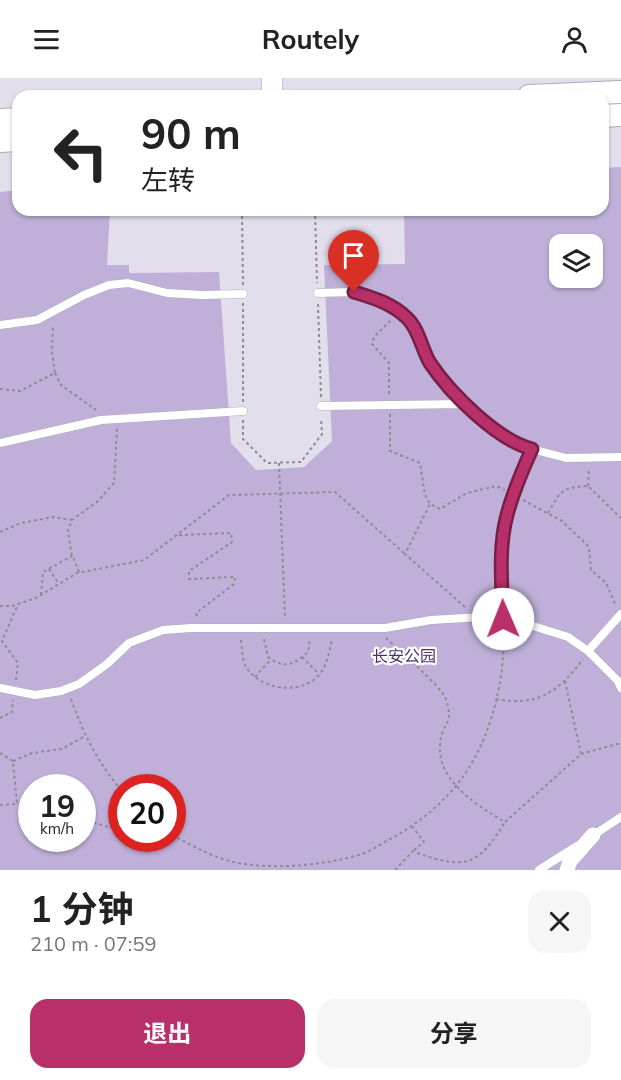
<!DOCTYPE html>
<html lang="zh">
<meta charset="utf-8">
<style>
:root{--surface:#fff;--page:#f6f6f6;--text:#222;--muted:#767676;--accent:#b92f69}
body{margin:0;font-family:Mulish,"Noto Sans SC",sans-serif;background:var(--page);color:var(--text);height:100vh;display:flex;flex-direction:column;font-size:22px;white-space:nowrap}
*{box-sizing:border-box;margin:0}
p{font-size:20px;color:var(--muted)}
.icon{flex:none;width:33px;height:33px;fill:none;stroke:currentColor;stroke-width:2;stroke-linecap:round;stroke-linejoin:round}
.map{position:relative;height:792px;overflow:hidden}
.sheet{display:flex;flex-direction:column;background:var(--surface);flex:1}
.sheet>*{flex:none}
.top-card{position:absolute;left:12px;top:12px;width:597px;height:126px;border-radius:18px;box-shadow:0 2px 4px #0004;background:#fff;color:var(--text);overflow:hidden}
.fabs{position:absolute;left:549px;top:156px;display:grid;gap:12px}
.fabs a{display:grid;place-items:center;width:54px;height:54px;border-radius:12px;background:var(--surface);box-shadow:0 2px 4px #0004;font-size:30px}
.speed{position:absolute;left:18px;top:696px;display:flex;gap:12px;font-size:30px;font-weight:700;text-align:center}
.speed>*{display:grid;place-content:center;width:78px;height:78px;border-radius:50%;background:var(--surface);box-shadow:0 2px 4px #0004;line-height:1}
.speed small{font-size:15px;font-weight:400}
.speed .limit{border:9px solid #d22;background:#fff;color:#111}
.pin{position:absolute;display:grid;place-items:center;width:51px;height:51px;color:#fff;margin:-62px -26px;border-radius:50% 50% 50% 0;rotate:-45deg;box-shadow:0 0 6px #0007}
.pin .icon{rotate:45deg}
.me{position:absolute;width:66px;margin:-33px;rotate:359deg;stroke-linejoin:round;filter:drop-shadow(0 0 4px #0008)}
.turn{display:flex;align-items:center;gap:21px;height:126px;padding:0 30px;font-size:27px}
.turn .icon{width:78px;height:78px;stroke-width:2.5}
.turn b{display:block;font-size:42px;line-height:51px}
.round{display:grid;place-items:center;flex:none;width:63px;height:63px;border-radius:18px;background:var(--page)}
.overview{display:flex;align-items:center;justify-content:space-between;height:102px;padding:0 30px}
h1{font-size:36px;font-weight:700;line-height:45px}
.cta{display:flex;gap:12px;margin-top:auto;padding:12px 30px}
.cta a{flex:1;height:69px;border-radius:18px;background:var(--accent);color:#fff;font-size:24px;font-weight:700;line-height:69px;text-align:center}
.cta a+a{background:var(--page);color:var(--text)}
header{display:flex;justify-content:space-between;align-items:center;height:78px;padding:0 30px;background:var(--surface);font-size:27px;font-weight:700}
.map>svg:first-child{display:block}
.green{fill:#c0b0d9;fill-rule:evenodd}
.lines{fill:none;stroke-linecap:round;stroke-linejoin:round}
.service-casing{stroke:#afaab8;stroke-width:9}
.minor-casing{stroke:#afaab8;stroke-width:16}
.tertiary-casing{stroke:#afaab8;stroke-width:21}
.secondary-casing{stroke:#afaab8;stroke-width:24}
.path{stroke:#8e8b95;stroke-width:2;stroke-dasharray:3 3;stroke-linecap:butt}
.service{stroke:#fff;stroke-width:8}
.minor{stroke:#fff;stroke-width:15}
.tertiary{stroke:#fff;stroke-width:20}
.secondary{stroke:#fff;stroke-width:22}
.route-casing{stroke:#781f44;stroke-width:15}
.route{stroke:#b92f69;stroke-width:10}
.labels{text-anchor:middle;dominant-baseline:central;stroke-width:4.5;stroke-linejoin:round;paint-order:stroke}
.park-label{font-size:16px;fill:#4b306b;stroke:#fff}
</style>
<header><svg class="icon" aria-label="menu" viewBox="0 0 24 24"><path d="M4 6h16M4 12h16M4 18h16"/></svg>Routely<svg class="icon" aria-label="person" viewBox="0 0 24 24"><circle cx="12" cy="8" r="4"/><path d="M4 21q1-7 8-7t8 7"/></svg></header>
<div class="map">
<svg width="621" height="792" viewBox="0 0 621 792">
<rect width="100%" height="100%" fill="#e3deec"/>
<path class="green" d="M621,89V792H0V114L18,112V132H110L107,187H129V195L219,194L231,365L256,392L304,389L332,363L324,187L405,186L404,132H603V90ZM560,166H592V200H560ZM32,710H82V760H32ZM122,710H172V760H122Z"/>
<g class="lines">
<g class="service-casing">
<path id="service" d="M318,215L354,214L383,223L409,241L430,285L456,318L488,346L524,369L566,380L621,379
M0,247L37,242L84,217L109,207L128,205L167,215L202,217L243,216
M321,328L464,326
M0,365L101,342L243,333
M503,541C502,507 498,470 507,437C513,414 522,393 532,371
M588,573L621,536
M0,610L35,617L61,613L79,606L107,586L129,565L163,552L191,550H385L431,542L481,539L517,543L568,559L588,573L618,603L621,610
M592,758L621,739
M539,792L577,768"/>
</g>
<g class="minor-casing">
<path id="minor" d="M567,792L570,783L593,757"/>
</g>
<g class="tertiary-casing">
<path id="tertiary" d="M272,18V0"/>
</g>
<g class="secondary-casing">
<path id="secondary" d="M529,18L621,14
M603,38L621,37
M0,42L18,41
M0,63L18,62"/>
</g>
<path class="path" d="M242,132L243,207
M315,132L317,205
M243,225V324
M318,226L321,319
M55,295L61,307L96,332
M0,311L20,313L55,295L52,274L53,247
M389,316V285L372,266L374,259L391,242
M390,336V373L420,385L425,417L430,426
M243,342V361L267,385L301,384L322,356L321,340
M279,385L285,541
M588,408L589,390
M523,422L562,443L589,469L591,492L606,505L615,526
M548,435C562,412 560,410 588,408L621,440
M0,454L21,445L53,439L72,442
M179,457L231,455L232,464L189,493V501L235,499L234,506L196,535L197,538
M49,491L59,506
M79,494L71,474L68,452L72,442L97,424L114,405L117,351
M41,517L43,494L72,478
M0,528H12L36,520L77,495L144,482L229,417L335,414L405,476
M465,529L405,476L430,426L440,431L467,415L496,408L505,412
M386,560C398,571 440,608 445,619C456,647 441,644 440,667C437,703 478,728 505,744L581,676L621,665
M264,561L268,579C286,592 293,587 308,574L310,561
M241,562C242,570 242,582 246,589C260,611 297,617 316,600C327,590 329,575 332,561
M302,579L319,596
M255,599L271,581
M16,602L18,585L2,563L18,526
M565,603L581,676
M71,621C85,659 96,682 122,713
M496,621C537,629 559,614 583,581
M0,640L12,634L13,622
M0,675L13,683L17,726L32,729
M13,683L32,675L62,671L85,658
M0,727L17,726
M82,741L122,753
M412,748L424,764L415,771L417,775C466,792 478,788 505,744
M172,757C189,766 207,776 226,782C250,789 279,789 303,787C324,785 342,782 362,776C371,773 381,766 390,761C421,745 452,718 470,688C493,651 506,595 503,552
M395,792L414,772"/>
<use href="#service" class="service"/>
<use href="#minor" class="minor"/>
<use href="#tertiary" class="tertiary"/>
<use href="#secondary" class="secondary"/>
</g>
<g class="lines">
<g class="route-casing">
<path id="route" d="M354,214C373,220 392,225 407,240C419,251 422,272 430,285C450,315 497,362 532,371C522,393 513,414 507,437C498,470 502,507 503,541"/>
</g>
<use href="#route" class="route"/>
</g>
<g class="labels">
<g class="park-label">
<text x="404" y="578">长安公园</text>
</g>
</g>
</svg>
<div class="fabs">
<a><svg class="icon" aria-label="layers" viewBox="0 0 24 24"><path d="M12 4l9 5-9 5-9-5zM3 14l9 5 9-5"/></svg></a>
</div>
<div class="speed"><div>19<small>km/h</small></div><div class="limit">20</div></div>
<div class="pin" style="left:354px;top:214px;background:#d93025"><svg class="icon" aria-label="arrive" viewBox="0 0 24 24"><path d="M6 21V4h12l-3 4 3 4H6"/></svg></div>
<svg class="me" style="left:503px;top:541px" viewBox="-20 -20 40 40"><circle r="19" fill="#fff"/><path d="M0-13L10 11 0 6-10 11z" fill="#b92f69"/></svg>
<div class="top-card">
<div class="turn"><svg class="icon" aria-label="left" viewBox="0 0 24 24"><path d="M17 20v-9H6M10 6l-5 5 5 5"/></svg><div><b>90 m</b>左转</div></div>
</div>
</div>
<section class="sheet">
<div class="overview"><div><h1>1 分钟</h1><p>210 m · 07:59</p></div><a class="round"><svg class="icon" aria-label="close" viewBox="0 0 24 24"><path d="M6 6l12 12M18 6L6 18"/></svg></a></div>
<div class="cta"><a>退出</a><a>分享</a></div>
</section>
